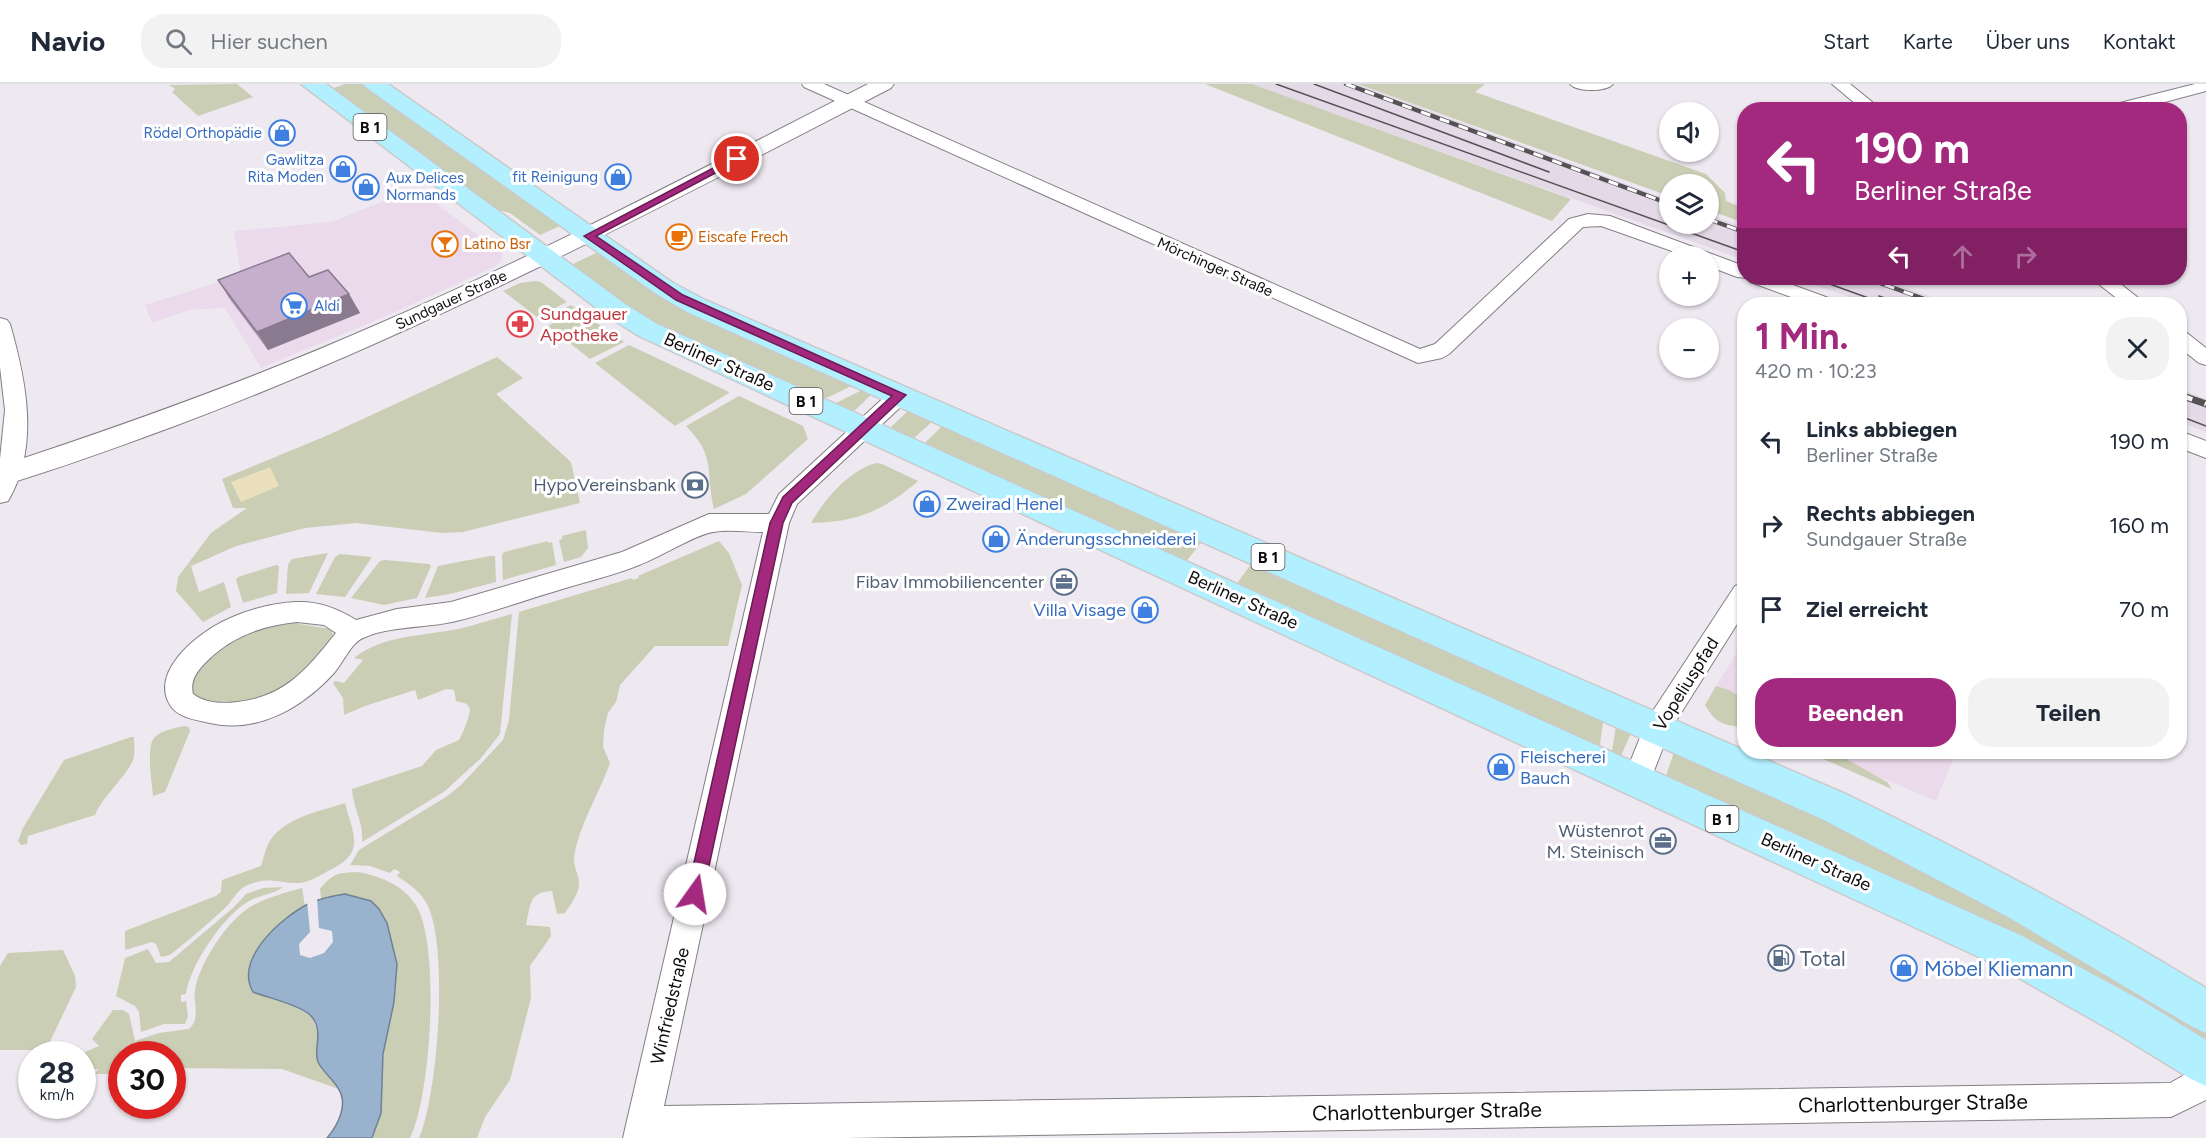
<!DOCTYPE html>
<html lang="de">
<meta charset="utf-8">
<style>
:root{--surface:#fff;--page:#f2f2f3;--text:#1f2937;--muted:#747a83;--line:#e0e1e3;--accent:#a3297e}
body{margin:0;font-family:Figtree,sans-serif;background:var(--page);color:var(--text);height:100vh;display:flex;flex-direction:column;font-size:22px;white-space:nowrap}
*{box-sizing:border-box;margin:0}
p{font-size:20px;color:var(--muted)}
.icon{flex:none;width:33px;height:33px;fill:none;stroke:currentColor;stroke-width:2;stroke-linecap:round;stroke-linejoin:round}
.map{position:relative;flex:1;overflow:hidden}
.details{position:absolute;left:1737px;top:213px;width:450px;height:462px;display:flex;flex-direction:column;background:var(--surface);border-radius:24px;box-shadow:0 2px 4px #0004}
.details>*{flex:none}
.hud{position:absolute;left:1737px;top:18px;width:450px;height:183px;border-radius:24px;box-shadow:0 2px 4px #0004;background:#a3297e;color:#fff;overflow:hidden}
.controls{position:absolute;left:1659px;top:18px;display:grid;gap:12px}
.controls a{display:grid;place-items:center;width:60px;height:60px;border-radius:50%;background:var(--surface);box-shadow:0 2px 4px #0004;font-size:30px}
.speed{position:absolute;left:18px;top:957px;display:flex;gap:12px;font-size:30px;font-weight:700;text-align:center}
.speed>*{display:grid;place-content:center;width:78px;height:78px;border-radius:50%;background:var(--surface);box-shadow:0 2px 4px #0004;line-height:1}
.speed small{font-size:15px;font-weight:400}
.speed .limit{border:9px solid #d22;background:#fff;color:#111}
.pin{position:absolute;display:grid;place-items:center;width:51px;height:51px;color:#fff;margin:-26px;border:3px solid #fff;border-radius:50%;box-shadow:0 2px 6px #0007}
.me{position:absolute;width:66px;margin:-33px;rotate:13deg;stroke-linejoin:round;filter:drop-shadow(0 0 4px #0008)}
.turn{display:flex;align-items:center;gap:21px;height:126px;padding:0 18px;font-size:27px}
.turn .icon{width:78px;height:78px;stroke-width:2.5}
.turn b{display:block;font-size:42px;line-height:51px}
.lanes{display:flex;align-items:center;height:57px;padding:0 18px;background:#0003;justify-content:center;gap:30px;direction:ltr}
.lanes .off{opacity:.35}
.round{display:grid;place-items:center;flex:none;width:63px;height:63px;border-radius:24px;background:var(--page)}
.headline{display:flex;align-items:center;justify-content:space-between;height:102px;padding:0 18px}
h1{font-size:36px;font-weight:700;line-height:45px;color:var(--accent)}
.action{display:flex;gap:12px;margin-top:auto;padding:12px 18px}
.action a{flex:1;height:69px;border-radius:24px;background:var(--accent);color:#fff;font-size:24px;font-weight:700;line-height:69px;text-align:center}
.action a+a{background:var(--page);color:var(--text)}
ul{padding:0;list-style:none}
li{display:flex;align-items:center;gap:18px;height:84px;padding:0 18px}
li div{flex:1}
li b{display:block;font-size:22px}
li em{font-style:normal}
header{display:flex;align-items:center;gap:36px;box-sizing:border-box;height:84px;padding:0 30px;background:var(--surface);border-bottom:2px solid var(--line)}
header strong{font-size:28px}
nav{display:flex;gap:33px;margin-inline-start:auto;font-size:21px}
.search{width:420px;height:54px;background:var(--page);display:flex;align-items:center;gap:15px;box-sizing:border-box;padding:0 21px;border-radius:24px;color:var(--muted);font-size:22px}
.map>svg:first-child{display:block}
.commercial{fill:#ebdaec}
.built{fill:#e3d9e7}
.green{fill:#caceb4}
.sand{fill:#eae1bc}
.water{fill:#99b3cf;stroke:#6f8195;stroke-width:1.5}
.pier{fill:#eee8f0}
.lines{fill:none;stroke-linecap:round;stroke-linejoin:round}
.minor-casing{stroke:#847e85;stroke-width:2}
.tertiary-casing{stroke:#847e85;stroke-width:2}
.primary-casing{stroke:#cacaca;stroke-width:3}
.minor{fill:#fff;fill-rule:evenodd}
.tertiary{fill:#fff;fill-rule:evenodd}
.primary{fill:#b2f0ff;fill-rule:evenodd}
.tram{stroke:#555255;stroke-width:1.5}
.rail-far1-casing{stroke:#555255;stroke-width:4.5}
.rail-casing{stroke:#555255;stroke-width:7}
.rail-far1{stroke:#fff;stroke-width:3;stroke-dasharray:10;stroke-linecap:butt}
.rail{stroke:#fff;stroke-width:4.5;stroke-dasharray:13;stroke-linecap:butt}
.wall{fill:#a996b0}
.shaded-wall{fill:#8a7a90}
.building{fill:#c5afcd;stroke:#8a7a90;stroke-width:1.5}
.route{fill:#a3297e;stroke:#6a1b52;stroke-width:1.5}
.labels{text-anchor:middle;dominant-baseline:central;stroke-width:6;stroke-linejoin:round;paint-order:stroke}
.far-shop-label{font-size:15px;fill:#366cbe;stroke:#fff;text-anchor:end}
.far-food-label{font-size:15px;fill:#c56008;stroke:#fff;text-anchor:start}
.far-street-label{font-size:15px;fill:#0e0c0e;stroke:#fff}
.shield{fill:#fff;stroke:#565556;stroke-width:1.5}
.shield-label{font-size:16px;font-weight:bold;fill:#0e0c0e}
.health-label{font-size:18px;fill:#be3a42;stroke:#fff;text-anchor:start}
.street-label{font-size:18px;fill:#0e0c0e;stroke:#fff}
.service-label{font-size:18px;fill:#4e5e75;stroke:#fff;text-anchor:end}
.shop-label{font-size:18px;fill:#366cbe;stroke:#fff;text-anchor:start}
.near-service-label{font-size:21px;fill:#4e5e75;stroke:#fff;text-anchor:start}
.near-shop-label{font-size:21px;fill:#366cbe;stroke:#fff;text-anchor:start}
.near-street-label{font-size:21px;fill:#0e0c0e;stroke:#fff}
</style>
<header>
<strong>Navio</strong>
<div class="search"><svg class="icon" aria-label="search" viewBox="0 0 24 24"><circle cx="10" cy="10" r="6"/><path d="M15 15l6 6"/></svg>Hier suchen</div>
<nav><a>Start</a><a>Karte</a><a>Über uns</a><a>Kontakt</a></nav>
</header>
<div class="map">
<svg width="2206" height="1054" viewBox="0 0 2206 1054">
<rect width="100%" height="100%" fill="#eee8f0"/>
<path class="commercial" d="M416,104L503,170L501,177L494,183L384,233L261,284L225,224L189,226L152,239L145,221L241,191L234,147L332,138Z
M1744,557V635L1713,607Z
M1821,668H1956L1936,717Z"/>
<path class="built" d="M1252,0H1358L1669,116L1670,140H1708L1709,130L1744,144V176Z
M1793,194H1879L1951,220H1870Z
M2180,305L2206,315V348L2180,338Z"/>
<path class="green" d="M237,0L253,13L198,32L172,8L175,5L169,1Z
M345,0H364L562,141L540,151L510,129L494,125L331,5Z
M1205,0H1252L1571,115L1552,137Z
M1358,0H1485L1475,8L1706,90L1725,109L1726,117L1744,124V139L1709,126L1708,100H1670L1669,112Z
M598,168L856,300L822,316L652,238L571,181Z
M535,197L541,198L567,218L537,233L503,207L520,199Z
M571,221L624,258L590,275L548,242L559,236L552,231Z
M629,261L729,308V309L675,342L595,279Z
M497,273L523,294L496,310L571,378L580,419L463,448L442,449L356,439L305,444L236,462L191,482L199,508L224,498L231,523L203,538L176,507L178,493L211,449L247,424H233L222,395L326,352Z
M866,304L873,309L854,327L849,328L832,321Z
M739,312L803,342L808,355L746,410L714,425C705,388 717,373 686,342Z
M908,327L935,335L912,356L893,347L891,343Z
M945,339L1204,455L1185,479L923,361Z
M877,379L882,380L918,397C883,427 857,438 811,439C824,416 850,385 877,379Z
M586,446L588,464L581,473L564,478L559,456L562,455V452Z
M548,457V459L552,458L556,481L503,496L502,471L504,468Z
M719,457L729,469L742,501L728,562H655L620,601L616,618L608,629L604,646L603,663L610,679C600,708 576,747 574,776C574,784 579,791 579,799C579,810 571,820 565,829L557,830L552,807C528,808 531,821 526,841L550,843L551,852L530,882L531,914L510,996L485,1033L477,1054H419C438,1011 449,862 427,820C420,807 409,800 397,792L400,788L394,785L390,789L370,782L350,781L359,766L446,713L461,701L503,656L509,636L519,528L632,494L633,496L639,494L638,492Z
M328,469L309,509L286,510L288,480L292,475Z
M340,470L372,473L345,513L316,510L335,473Z
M490,472H495L496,498L450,510L425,514L438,482Z
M385,476L429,480L431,482L417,514L384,521L351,514L380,477Z
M1254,476L1604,631L1599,667L1235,502Z
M276,481L279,482L277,509L243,519L236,496L238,493Z
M512,530L500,650L481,674L445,707L362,758C364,739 353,724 352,705L422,682L436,666L459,656C463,649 470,632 470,625L467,620L456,617L454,606L446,605L418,616L415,606L365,622L344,631L343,614L333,599L335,597L344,599L363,576L354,574C382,551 424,552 458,545C476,541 494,535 512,530Z
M293,539L331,545L333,551L329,560L282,611L216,624L190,610L189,591L220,561L269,540Z
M1716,602L1729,606L1744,615V644C1723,640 1717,641 1705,621Z
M1617,636L1632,647L1620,674L1611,673Z
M185,642L189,643L190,647L165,708L153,712C152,699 146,664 154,654C161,646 176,644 185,642Z
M131,653H134C134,659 135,666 134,672C131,689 103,711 95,731L28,752L27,760L21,761L18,757L23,744L64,676Z
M1674,668L1827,730L2206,940V960L1665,695Z
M1807,668H1834L1887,698L1892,705Z
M345,719C353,751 367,769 328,787C319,792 308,799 298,799C277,799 266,791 244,803C236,808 232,817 226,823C208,840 189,856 170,871L161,873L156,860L152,858L125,866V847L216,812L221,808L222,796L261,782C264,773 266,762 271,755C287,733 321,727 345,719Z
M359,788C382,793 404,801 417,823C440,864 431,1012 410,1054H372C388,1023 378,998 383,967C388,936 395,911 397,880L328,812L321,815L320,805C334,788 338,789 359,788Z
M283,803C275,810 259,811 249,817C223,832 190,881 186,910L181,911V918L186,917L188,932L185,940H164L141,948L139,928L135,922L116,912L125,874L148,865L156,879L169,878L234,823L246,810L263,804Z
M302,804L305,822L286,836L253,908L294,922L312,933L320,956L317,967L318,978L339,1005L282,985L173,984L172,970H122L121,990H95L98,985H83L82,970H80L99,962L92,955L113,926H123L129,930L135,957L159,949L189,945C201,934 193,921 195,906C199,880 227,837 250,823C266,814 284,809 302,804Z
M63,866L75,892L76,903L46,966H0V882L8,869Z"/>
<path class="sand" d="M270,383L279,402L241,418L231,398Z"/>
<path class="water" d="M345,810L371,817L379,825L387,839L397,880L394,918L383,970L381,1029L372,1054H327C338,1041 349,1020 338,1004C333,995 323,988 318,978C313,966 324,948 312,933C302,921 268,914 253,908C234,875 281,834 308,820C320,814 331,812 345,810Z"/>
<path class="pier" d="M317,814L319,844L332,847L333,858L324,869L310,874L300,871L299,860L310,848L307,817Z"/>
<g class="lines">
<g class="minor-casing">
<path id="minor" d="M802,0H824L1420,265L1435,260L1569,135L1588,130L1610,132L1744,182V194H1774L1834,216L1837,220H1810L1750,198L1747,194L1737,193L1708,182V172H1686L1601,142L1583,143L1449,270L1442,274L1418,279L804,3Z
M1570,0H1613C1606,8 1577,8 1570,0Z
M1832,0H1850L1882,26H1863Z
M2195,0H2206V7L2135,26H2106L2108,22Z
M2091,194H2113L2146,220H2124Z
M0,234L7,236L10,240C26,296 40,363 8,417L0,419V375L5,326L0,283Z
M2180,248L2187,249L2206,264V281L2199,279L2180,264Z
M900,304L908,306L911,311L908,316L797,420L789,439L664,1022L2170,999L2206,979V1016L2171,1033L846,1054H623L763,448C747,448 729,445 713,448C694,451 659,474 639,481C612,492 584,498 556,507C522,517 487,530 452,538C423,544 390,542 363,554C351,559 343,579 334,589C303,623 258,650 210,639C197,636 178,634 170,621C150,588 196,551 222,538C243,527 272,519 296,518C318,517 337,524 356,536L397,525L451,518L622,468L709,430H769L779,410L892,306ZM297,538L324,541L336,549C307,585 285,613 237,618C222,620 205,619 193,610C190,597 196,589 204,580C230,553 260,542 297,538Z
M2180,347L2206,357V374L2180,364Z
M1744,499V529L1669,648L1647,705L1637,708L1627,705L1623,696L1647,636L1735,502Z"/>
</g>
<g class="tertiary-casing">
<path id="tertiary" d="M868,0H894L891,4C655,126 421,250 172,343C115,364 58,385 0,402V382C127,340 253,295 376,241C543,169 705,83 868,0Z"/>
</g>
<g class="primary-casing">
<path id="primary" d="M301,0H326L625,220L657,240L2022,852L2146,919L2206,956V1002L2191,995L2116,949L1994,880L639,252L607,232Z
M363,0H388L673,199L705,216L1850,712C1972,771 2091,834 2206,904V949L2191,942L2010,834L1824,736L687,228L655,209L367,4Z"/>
</g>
<use href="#minor" class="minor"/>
<use href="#tertiary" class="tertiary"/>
<use href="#primary" class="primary"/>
<path class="tram" d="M1276,0L1744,168
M1314,0L1549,88
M1813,194L1885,220
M1879,212L1902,220
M2180,332L2206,342"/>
<g class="rail-far1-casing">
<path id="rail-far1" d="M1346,0L1670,120
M1708,135L1744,148
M1866,194L1938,220"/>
</g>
<g class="rail-casing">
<path id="rail" d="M2180,311L2206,320"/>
</g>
<use href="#rail-far1" class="rail-far1"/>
<use href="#rail" class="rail"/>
</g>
<path class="wall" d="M218,196L349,210L360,229L268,266L229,214Z"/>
<path class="shaded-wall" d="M349,210L360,229L268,266L257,248Z"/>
<path class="building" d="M289,169L309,193L328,186L349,210L257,248L218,196Z"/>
<path class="route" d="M734,73L742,75L596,152L683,211L906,311L792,419L783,439L703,810L701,815L695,817L689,815L687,810L770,439L783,413L892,312L676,216L584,152Z"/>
<defs>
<g id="shop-ring" transform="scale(1.35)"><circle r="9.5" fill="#fff" stroke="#3f7fe0" stroke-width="1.5"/><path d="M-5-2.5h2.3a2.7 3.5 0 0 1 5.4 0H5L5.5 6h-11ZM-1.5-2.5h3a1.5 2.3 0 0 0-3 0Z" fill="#3f7fe0"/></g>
<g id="cafe-ring" transform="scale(1.35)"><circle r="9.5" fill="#fff" stroke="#e8710a" stroke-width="1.5"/><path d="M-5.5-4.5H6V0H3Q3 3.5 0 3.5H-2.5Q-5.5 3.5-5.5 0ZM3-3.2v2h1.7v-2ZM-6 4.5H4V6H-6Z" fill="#e8710a"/></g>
<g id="bar-ring" transform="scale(1.35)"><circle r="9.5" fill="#fff" stroke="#e8710a" stroke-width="1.5"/><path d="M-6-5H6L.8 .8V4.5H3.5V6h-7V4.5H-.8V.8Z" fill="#e8710a"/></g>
<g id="supermarket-ring" transform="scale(1.35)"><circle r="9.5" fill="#fff" stroke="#3f7fe0" stroke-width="1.5"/><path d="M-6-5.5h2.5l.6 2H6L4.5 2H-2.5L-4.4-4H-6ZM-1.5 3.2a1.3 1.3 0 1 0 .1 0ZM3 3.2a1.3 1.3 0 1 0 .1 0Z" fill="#3f7fe0"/></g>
<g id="pharmacy-ring" transform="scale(1.35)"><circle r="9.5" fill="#fff" stroke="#e0444e" stroke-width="1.5"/><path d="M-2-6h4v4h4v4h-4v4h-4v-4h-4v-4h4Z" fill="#e0444e"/></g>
<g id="bank-ring" transform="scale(1.35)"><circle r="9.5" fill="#fff" stroke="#5c6f8a" stroke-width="1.5"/><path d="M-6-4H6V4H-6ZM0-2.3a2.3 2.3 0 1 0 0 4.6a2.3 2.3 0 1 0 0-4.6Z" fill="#5c6f8a"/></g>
<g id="office-ring" transform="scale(1.35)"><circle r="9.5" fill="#fff" stroke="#5c6f8a" stroke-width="1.5"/><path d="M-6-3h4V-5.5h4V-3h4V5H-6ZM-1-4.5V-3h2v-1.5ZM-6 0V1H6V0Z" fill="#5c6f8a"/></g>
<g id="fuel-ring" transform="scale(1.35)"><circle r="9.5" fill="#fff" stroke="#5c6f8a" stroke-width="1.5"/><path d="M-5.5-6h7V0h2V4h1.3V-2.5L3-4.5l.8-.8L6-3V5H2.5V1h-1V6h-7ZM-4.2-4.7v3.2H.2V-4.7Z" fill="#5c6f8a"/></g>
</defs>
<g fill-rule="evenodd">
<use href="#shop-ring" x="282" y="49"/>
<use href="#shop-ring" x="343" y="85"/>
<use href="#shop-ring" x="618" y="93"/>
<use href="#shop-ring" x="366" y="103"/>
<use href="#cafe-ring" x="679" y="153"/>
<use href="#bar-ring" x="445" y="160"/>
<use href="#supermarket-ring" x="294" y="222"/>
<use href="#pharmacy-ring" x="520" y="240"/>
<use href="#bank-ring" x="695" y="401"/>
<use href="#shop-ring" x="927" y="420"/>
<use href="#shop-ring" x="996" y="455"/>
<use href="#office-ring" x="1064" y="498"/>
<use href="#shop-ring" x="1145" y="526"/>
<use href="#shop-ring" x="1501" y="683"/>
<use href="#office-ring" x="1663" y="757"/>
<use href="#fuel-ring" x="1781" y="874"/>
<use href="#shop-ring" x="1904" y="884"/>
</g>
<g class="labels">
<g class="far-shop-label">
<text x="262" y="49">Rödel Orthopädie</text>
<text x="324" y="76">Gawlitza<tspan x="324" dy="17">Rita Moden</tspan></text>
<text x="598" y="93">fit Reinigung</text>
<text x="386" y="94" text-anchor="start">Aux Delices<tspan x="386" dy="17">Normands</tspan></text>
<text x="314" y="222" text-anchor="start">Aldi</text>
</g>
<g class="far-food-label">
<text x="698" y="153">Eiscafe Frech</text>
<text x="464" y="160">Latino Bsr</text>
</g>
<g class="far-street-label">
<text transform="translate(1215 183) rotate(24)">Mörchinger Straße</text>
<text transform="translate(451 216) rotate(-25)">Sundgauer Straße</text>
</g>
<g class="shield">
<rect x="353.5" y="30" width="33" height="26" rx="4.5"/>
<rect x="789.5" y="304" width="33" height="26" rx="4.5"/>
<rect x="1251.5" y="460" width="33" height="26" rx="4.5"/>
<rect x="1705.5" y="722" width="33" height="26" rx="4.5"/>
</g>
<g class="shield-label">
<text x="370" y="43">B 1</text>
<text x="806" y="317">B 1</text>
<text x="1268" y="473">B 1</text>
<text x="1722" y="735">B 1</text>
</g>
<g class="health-label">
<text x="540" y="230">Sundgauer<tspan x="540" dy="21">Apotheke</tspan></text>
</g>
<g class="street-label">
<text transform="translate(719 278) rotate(24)">Berliner Straße</text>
<text transform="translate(1243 516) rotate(24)">Berliner Straße</text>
<text transform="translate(1686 600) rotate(-58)">Vopeliuspfad</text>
<text transform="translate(1816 778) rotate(24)">Berliner Straße</text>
<text transform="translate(670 922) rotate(-77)">Winfriedstraße</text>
</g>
<g class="service-label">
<text x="676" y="401">HypoVereinsbank</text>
<text x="1044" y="498">Fibav Immobiliencenter</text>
<text x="1644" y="747">Wüstenrot<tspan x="1644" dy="21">M. Steinisch</tspan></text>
</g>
<g class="shop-label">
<text x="946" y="420">Zweirad Henel</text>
<text x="1016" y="455">Änderungsschneiderei</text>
<text x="1126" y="526" text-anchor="end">Villa Visage</text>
<text x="1520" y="673">Fleischerei<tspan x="1520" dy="21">Bauch</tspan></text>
</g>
<g class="near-service-label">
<text x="1800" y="874">Total</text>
</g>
<g class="near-shop-label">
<text x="1924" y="884">Möbel Kliemann</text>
</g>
<g class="near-street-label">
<text transform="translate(1913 1019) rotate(-1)">Charlottenburger Straße</text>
<text transform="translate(1427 1027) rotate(-1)">Charlottenburger Straße</text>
</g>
</g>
</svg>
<div class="controls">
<a><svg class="icon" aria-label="sound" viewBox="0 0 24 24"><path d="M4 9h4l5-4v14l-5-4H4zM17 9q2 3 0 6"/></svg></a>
<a><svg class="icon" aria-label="layers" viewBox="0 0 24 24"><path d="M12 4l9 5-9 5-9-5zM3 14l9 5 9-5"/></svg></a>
<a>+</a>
<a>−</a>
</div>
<div class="speed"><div>28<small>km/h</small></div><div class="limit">30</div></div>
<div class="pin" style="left:737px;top:75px;background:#d93025"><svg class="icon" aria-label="arrive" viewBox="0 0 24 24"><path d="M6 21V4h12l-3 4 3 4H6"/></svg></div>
<svg class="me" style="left:695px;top:810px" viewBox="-20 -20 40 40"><circle r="19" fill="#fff"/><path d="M0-13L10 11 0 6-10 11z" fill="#a3297e"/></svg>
<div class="hud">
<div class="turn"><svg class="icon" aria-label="left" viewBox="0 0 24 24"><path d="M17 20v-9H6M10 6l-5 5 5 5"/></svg><div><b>190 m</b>Berliner Straße</div></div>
<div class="lanes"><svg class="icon" aria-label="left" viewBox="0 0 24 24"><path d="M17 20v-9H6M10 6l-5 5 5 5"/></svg><svg class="icon off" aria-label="ahead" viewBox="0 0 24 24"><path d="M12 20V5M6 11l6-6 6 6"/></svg><svg class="icon off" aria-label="right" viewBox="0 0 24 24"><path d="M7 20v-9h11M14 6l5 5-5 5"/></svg></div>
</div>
<section class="details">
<div class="headline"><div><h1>1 Min.</h1><p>420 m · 10:23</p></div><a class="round"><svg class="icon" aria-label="close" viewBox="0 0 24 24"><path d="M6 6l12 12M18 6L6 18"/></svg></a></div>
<ul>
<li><svg class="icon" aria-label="left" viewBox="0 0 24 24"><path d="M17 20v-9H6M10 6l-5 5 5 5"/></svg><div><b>Links abbiegen</b><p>Berliner Straße</p></div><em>190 m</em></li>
<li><svg class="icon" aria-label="right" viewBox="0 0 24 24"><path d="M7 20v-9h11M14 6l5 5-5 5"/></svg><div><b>Rechts abbiegen</b><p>Sundgauer Straße</p></div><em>160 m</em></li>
<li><svg class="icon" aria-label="arrive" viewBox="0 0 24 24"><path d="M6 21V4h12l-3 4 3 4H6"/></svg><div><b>Ziel erreicht</b></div><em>70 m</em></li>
</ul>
<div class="action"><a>Beenden</a><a>Teilen</a></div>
</section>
</div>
